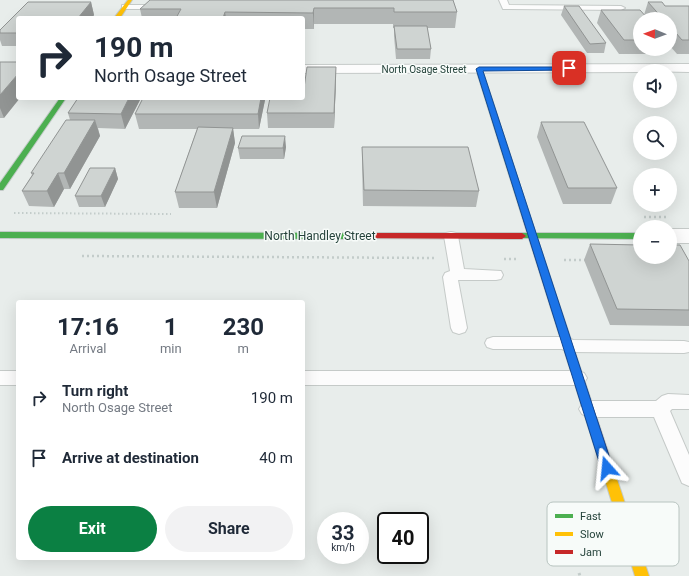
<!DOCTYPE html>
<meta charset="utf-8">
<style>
:root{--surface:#fff;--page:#f2f2f3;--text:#1f2937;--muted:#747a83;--accent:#0b8043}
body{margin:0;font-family:Roboto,sans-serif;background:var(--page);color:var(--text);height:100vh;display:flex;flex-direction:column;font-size:15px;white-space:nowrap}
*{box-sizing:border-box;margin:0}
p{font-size:13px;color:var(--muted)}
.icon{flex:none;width:22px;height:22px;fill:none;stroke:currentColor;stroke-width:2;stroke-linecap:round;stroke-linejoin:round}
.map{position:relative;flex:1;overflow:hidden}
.details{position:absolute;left:16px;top:300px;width:289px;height:260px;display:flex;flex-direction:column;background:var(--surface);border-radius:4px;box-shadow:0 4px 16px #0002}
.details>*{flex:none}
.guide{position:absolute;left:16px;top:16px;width:289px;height:84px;border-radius:4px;box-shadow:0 4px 16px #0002;background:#fff;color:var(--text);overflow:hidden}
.needle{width:26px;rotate:271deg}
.controls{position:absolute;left:633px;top:12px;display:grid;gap:8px}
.controls a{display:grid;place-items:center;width:44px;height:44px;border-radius:50%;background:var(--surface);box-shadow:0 4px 16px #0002;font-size:20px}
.speed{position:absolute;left:317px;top:512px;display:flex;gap:8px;font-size:20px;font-weight:700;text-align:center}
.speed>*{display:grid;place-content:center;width:52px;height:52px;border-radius:50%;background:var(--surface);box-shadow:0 4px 16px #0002;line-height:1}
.speed small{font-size:10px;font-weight:400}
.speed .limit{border:2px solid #111;border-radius:6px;background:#fff;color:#111}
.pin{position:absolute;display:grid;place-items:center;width:34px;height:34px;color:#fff;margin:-17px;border-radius:8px;box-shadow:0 2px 6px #0006}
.me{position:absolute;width:44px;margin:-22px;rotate:342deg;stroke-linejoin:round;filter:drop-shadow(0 0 3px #0008)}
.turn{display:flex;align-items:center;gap:14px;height:84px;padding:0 12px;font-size:18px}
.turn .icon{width:52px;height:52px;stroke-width:2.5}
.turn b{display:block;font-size:28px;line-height:34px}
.eta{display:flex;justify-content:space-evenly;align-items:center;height:68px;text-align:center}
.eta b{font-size:24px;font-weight:700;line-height:28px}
.primary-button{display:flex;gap:8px;margin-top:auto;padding:8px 12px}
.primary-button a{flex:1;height:46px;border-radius:24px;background:var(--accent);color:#fff;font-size:16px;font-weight:700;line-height:46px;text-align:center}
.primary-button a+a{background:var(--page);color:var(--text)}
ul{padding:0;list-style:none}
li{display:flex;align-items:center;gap:12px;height:60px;padding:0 12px}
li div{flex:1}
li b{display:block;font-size:15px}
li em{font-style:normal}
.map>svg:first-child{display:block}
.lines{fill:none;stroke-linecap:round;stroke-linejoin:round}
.lane-casing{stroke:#c5cac8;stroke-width:2}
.street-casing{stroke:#c5cac8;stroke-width:2}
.fast-casing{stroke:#c3cbc8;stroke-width:2}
.slow-casing{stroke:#c3cbc8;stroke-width:2}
.jam-casing{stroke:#c3cbc8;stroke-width:2}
.path-far2{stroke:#c3ccca;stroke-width:2;stroke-dasharray:1.5 2.5;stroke-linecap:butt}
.path-far1{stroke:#c3ccca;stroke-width:2.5;stroke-dasharray:2 3;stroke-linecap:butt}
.path{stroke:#c3ccca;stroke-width:3;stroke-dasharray:2.5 4;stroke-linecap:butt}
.lane{fill:#fcfcfc;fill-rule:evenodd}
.street{fill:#fcfcfc;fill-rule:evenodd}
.fast{fill:#4caf50;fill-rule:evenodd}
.slow{fill:#ffc107;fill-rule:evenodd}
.jam{fill:#c62828;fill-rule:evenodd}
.wall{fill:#b2b6b5}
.shaded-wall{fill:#919493}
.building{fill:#cfd4d2;stroke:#919493}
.route{fill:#1a73e8;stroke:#114b97}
.labels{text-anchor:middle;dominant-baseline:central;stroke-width:3;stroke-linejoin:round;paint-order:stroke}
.far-street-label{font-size:10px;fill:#24423a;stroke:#f7fbf9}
.street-label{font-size:12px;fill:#24423a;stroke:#f7fbf9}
.key{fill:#f7fbf9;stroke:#b8c4c0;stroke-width:1}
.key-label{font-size:11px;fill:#24423a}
</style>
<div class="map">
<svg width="689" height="576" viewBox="0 0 689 576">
<rect width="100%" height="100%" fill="#e8edeb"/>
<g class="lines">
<g class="lane-casing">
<path id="lane" d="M499,0H507L509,5L621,6L625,8L621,10L506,9H503Z
M122,5H162L166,7L162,9H122Z
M451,232L456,233L458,236L464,269L501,271L503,275L501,279L496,280H458L467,328L465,332L459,334L453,332L451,328L443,277L445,273L450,271L444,236L446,233Z
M493,337H567L573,340L684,341L689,342V352L684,353L568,352L562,349H493L487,347L485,343L487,339Z
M0,371H18V385H0Z
M303,371H578L584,373L587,378L584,383L578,385H303Z
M668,394L689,395V409H672L670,411L689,455V486L682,483L654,417H588L582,414L579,409L582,404L588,401H656L662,396Z"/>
</g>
<g class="street-casing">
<path id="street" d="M689,64V72L640,71V72L303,73V65Z
M670,229H689V243H670Z"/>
</g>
<g class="fast-casing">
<path id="fast" d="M60,98H66L3,190H0V183Z
M0,232L349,233L353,236L349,239L0,238Z
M522,233H640V239L519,238L518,236L519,234Z"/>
</g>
<g class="slow-casing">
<path id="slow" d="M128,0H132L120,18H114Z
M477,68L482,69L530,216L529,218H526L522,216L476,69Z
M605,456L609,457L611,461L649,576H635L599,461L601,457Z"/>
</g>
<g class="jam-casing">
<path id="jam" d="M523,214H526L530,216L611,461L609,465L605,466L601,465L599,461L522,216Z
M349,233H522L526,236L522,239L346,238L345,236Z"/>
</g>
<path class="path-far2" d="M14,213L171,214"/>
<path class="path-far1" d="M644,217H667
M82,256L435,258
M504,259H517
M564,260H587"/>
<path class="path" d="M579,573L580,576"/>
<use href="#lane" class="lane"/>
<use href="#street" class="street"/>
<use href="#fast" class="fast"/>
<use href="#slow" class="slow"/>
<use href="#jam" class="jam"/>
</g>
<path class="wall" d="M453,0L457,12L455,28H427L431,49L430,59H396L394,36V28H393V24H314V29H303V18H142L140,9Z
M28,2H91L94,15L92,18H18V46H2L0,40V30Z
M648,2L665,6H689V54H677L670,46V19H640V49H663L661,54H619L597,23L601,10L644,15Z
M564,6L606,43L604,53H587L561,15Z
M0,62L4,118H0Z
M336,67V81L334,128H268L267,113L303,98Z
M141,98L125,129L98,128L100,136L70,189H64L54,207L29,206L22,191L32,175L31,173L70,120L68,113Z
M162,99L265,100L259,129H233L235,143L217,208H179L175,192L197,129H139L135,114Z
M541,122L617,188L611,204H563L537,137Z
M286,147L284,159H240L238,148Z
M362,147L479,191L476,207L363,206L362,163Z
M115,168L118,179L105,207H79L75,196Z
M590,244L689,261V326L610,325L584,260Z"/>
<path class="shaded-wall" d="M91,2L94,15L92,18H78Z
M314,8V29L313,13Z
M225,12L226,18H223Z
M336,67V81L334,128V113Z
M18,74V98H20L4,118L0,108V95Z
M129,98H141L125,129L121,114Z
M261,98H265V100L259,129L258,114Z
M95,120L100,136L70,189L64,173Z
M233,128L235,143L217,208L214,192Z
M285,136L286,147L284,159L283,148Z
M115,168L118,179L105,207L101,196Z
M58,173L64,189L54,207L47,191Z"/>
<path class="building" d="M150,0H453L457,12H394V8H314L313,13L225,12L223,18H176L181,9H140Z
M28,2H91L78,18H18V33H0V30Z
M648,2H662L665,6H689V40H682L670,26V19H663Z
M564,6H579L606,43L590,44Z
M601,10H640L648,19H640V40H624Z
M394,26H427L431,49H397Z
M0,62H18V74L0,95Z
M307,67H336L334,113H267L270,98H303V88H304Z
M78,98H129L121,114L68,113Z
M143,98L162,99V98H261L258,114H135Z
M66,120H95L64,173H58L47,191H22L34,173H31Z
M541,122H584L617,188H568Z
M198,127L233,128L214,192H175Z
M242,136H285L283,148H238Z
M362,147H468L479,191L364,190Z
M90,168H115L101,196H75Z
M590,244L640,245V257H670V245H680L689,261V310L617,309Z"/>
<path class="route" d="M479,67H569L572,68L569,70L483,71L613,468L611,472L607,474L603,472L601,468L476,69Z"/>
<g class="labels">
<g class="far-street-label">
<text x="424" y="69">North Osage Street</text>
</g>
<g class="street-label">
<text x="320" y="236">North Handley Street</text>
</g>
</g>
<rect x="547" y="502" width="132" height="64" rx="6" class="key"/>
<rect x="555" y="514" width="18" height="4" fill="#4caf50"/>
<rect x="555" y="532" width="18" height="4" fill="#ffc107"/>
<rect x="555" y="550" width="18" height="4" fill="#c62828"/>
<g class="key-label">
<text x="580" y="520">Fast</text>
<text x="580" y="538">Slow</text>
<text x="580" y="556">Jam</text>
</g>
</svg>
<div class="controls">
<a><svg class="needle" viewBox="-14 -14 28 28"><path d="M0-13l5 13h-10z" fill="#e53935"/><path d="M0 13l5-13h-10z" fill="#747a83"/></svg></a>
<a><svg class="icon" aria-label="sound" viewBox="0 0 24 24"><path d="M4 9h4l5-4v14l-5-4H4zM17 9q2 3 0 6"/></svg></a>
<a><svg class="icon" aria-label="search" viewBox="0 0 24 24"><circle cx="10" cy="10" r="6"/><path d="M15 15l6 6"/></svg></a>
<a>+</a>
<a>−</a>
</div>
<div class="speed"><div>33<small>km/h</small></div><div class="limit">40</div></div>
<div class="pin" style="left:569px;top:68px;background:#d93025"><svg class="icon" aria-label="arrive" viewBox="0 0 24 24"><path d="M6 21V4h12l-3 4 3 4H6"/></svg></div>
<svg class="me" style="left:607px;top:468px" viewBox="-20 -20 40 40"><path d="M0-17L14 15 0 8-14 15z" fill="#1a73e8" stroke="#fff" stroke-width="4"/></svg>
<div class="guide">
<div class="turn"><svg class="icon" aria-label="right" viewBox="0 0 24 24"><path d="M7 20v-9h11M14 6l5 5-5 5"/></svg><div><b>190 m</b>North Osage Street</div></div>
</div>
<section class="details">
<div class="eta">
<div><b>17:16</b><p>Arrival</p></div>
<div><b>1</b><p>min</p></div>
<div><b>230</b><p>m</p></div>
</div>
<ul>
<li><svg class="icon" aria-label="right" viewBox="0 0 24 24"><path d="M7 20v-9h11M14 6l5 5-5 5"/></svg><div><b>Turn right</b><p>North Osage Street</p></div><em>190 m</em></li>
<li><svg class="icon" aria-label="arrive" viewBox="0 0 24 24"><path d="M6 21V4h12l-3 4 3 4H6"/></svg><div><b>Arrive at destination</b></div><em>40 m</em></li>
</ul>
<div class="primary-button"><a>Exit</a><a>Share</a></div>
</section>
</div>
